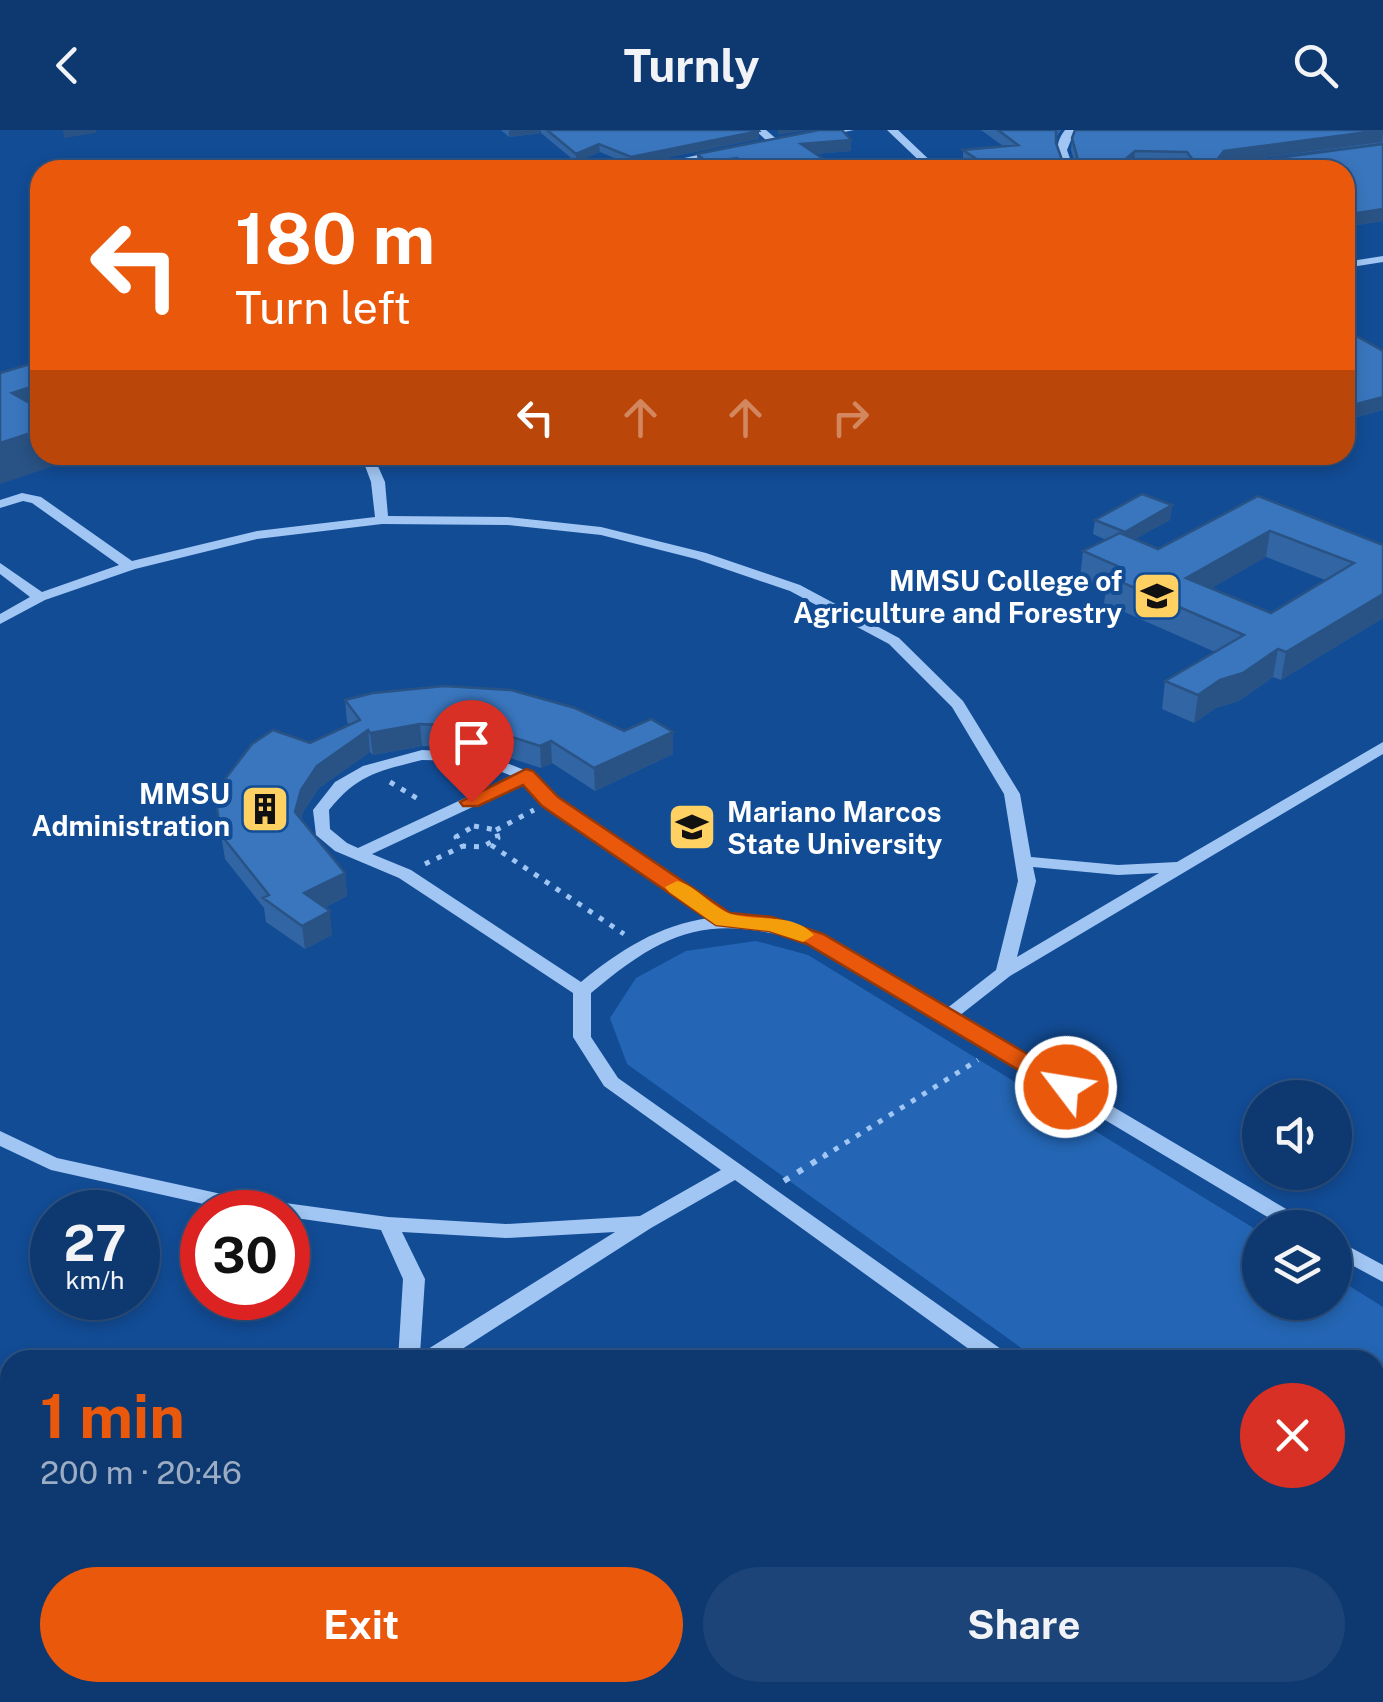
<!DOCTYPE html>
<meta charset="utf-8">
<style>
:root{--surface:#0e3970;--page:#1c4478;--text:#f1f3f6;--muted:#9bacc3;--line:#2e5383;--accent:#ea580c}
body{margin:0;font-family:"Public Sans",sans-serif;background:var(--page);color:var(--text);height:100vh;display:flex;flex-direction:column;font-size:38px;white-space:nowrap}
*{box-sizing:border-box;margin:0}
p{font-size:32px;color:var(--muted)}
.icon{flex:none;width:55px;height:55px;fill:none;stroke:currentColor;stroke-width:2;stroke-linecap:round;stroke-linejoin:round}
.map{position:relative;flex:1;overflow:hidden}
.drawer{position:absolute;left:0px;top:1220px;width:1385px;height:352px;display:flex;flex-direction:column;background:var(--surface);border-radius:30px 30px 0 0;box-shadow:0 5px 15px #0003,0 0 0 2px var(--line)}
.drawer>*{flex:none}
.hud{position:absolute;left:30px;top:30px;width:1325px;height:305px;border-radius:30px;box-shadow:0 5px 15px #0003,0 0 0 2px var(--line);background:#ea580c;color:#fff;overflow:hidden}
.fabs{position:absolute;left:1242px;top:950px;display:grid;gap:20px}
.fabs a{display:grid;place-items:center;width:110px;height:110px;border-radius:50%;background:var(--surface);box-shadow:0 5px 15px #0003,0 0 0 2px var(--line);font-size:50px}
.speed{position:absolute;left:30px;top:1060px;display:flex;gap:20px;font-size:50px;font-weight:700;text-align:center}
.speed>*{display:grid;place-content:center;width:130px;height:130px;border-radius:50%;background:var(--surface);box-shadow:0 5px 15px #0003,0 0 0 2px var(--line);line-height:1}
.speed small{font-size:25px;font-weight:400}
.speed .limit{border:15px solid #d22;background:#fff;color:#111}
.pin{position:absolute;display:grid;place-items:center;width:85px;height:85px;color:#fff;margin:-102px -42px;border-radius:50% 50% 50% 0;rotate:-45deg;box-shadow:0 0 10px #0007}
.pin .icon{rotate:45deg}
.me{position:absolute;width:110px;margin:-55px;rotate:301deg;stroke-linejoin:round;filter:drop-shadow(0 0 8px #0008)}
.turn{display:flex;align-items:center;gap:35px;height:210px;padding:0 40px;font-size:45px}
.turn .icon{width:130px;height:130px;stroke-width:2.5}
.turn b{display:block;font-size:70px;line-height:85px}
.lanes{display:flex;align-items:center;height:95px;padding:0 40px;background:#0003;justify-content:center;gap:50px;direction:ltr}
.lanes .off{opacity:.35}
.round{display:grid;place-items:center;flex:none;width:105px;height:105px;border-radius:52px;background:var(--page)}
.summary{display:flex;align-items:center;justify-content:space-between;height:170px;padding:0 40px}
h1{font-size:60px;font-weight:700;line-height:75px;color:var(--accent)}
.button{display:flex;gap:20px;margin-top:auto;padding:20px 40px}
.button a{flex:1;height:115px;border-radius:60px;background:var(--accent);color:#fff;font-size:40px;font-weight:700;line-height:115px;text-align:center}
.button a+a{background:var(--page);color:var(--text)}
header{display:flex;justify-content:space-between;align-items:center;height:130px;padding:0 40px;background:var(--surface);font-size:45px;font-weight:700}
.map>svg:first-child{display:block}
.green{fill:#2466b5}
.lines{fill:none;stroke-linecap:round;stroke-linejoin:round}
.path-far1{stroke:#a1c6f3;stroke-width:5;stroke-dasharray:5 8;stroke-linecap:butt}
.path{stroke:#a1c6f3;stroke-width:6;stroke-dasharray:6 10;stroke-linecap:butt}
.minor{fill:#a1c6f3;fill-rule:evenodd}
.wall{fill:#3265a3;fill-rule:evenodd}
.shaded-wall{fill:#295385}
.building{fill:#3a76be;stroke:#295385;stroke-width:2.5;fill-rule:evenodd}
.route{fill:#ea580c;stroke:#983908;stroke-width:2.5}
.slow{fill:#f59e0b}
.labels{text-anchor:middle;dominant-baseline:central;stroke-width:8;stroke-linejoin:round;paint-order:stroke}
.poi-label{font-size:28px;font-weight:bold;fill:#fff;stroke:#124c95;text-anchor:end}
</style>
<header><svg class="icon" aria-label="back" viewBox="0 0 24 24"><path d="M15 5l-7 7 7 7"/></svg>Turnly<svg class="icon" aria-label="search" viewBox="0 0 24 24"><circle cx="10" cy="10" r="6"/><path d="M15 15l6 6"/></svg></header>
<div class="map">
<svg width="1383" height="1572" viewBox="0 0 1383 1572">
<rect width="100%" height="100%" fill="#124c95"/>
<path class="green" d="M756,811L808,825L1260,1102V1172H1335V1147L1383,1177V1478L1375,1472V1230H1038L627,934L610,888L636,848L686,821Z"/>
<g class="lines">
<path class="path-far1" d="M390,652L423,672
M474,696L496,700L498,708L482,717L463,716L456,707Z
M496,700L534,680
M491,715L624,804
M425,734L463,716
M823,1027L978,930"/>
<path class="path" d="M784,1051L827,1024"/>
<path class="minor" d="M755,0H766L780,12L752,18V14L767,11Z
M828,0H854L820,7L815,4Z
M887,0H898L940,40H929Z
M1065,0H1075L1067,20L1074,40H1064C1057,25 1054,14 1065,0Z
M720,20L725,23L723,25L651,40H631Z
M1383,126V132L1345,138V132Z
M361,325H373L385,352L388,386L507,387L601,397L706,423L800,455L899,508L963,571L1020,664L1031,727L1118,735L1177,732L1383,612V624L1010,846L959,886L1310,1093L1313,1098H1286L809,813C711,783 668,798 591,863V907L618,948L1008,1224L1011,1230H984L735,1050L651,1098L445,1230H398L403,1149L381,1100L288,1087V1082L226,1079L51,1040L0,1016V1001L57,1028L226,1065L388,1087L506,1094L640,1086L721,1040L604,956L573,907V863L399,748L335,721L316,705L313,680L335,652L363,636L422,620L482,623L532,643L556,669L731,787L779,793L821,805L946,879L996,840L1018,751L1004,664L952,577L889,514L790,461L696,429L601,405L507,395L382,394L257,409L135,439L45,470L0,494V484L30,467L0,444V433L42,462L119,435L32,373L23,371L0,378V370L22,363L41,367L132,431L257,401L375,387L371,352ZM422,630L474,631L512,646L358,718L347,713L330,699L329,680C358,644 379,641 422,630ZM524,653L544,675L709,788C659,795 620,820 581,852L411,740L372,724ZM1033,737L1118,745L1159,743L1017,827L1036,751ZM402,1102L506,1108L615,1102L420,1224L425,1149Z
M1335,1109L1383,1135V1152L1335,1126Z
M10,1474V1496L0,1500V1478Z
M1375,1485L1383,1488V1511L1375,1509Z"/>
</g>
<path class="wall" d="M501,0H758L759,9L631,35L600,22L576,32L541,3L509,7Z
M981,0H1061L1056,8V13L1062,30H1074L1071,20L1072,8L1383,0V13L1237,31L1248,32L1383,14V91L1345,97V40H974L963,32V20L1003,16Z
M851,21L815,24L821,39L818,40H703L697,35V24Z
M1345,198L1346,200L1383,221V280L1350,289L1345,286Z
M1258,366L1383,415V488L1281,550L1273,547L1239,571L1216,578L1194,593L1162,579L1165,551L1215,522L1104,473L1106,459L1080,448L1083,421L1106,410L1093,404L1095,390L1172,375L1170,390L1135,409L1158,419ZM1266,427L1325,450L1271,483L1211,458Z
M345,570L624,601L673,602V624L595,661L552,633L541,638L482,619L422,616L373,625L370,622L319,658L303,682L301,690L345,743L347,766L324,778L332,805L305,819L266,792L264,778L225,729L217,679L310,613L350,595L347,592Z"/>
<path class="shaded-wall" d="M63,0H96V3L64,8Z
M509,0H541V3L509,7Z
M778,0H808L778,5Z
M759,1V9L631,35V27Z
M1383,1L1382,12L1222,33L1217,30L1224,21Z
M851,10V21L801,25V14Z
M599,14L600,22L576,32V24Z
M1135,21L1134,33L1125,39L1127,28Z
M737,28V39L707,40V32Z
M822,28L821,39L785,40V36Z
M1383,79V91L1345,97V85Z
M1353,115L1351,127L1345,128V116Z
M40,254V294L12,263Z
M1383,267V280L1350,289L1353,275Z
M40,300V325H68L69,331L0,354V313Z
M1172,375L1170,390L1123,416L1125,402Z
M1270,401L1266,427L1182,475L1186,448Z
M1383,464V488L1281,550L1286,522Z
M1278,519L1273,547L1239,571L1216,578L1194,593L1198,565L1220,550Z
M420,594L422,616L373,625L370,603Z
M368,600L370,622L319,658L303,682L297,704L295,682L301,660L317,636Z
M673,602V624L595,661L594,638Z
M551,611L552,633L541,638L540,616Z
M345,743L347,766L306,787L304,763Z
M330,781L332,805L305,819L302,796Z"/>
<path class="building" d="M547,0H758L759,1L631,27L599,14L576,24Z
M819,0H842L851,10L801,14L822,28L785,36L791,40H754L737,28L707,32L697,24Z
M998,0H1056V13L1062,30H1078L1072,8L1075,0H1383L1224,21L1217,30L1248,32L1383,14V79L1345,85V40H993L963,20L1018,15ZM1135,21L1187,22L1193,30L1130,32L1127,28Z
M1345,198L1346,200L1383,221V267L1353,275L1345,271Z
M40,231V254L12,263L40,279V300L0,313V243Z
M1142,364L1172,375L1125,402L1095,390Z
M1258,366L1383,415V464L1286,522L1278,519L1243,543L1220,550L1198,565L1165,551L1244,505L1107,446L1122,438L1083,421L1120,403L1158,419ZM1270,401L1354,433L1271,483L1186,448Z
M444,556L511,560L575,578L624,601L651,589L673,602L594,638L551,611L540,616L481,597L420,594L370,603L368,600L317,636L301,660L295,682L345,743L304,763L330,781L302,796L263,768L269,765L222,706L217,679L222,653L252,614L273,600L310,613L360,590L345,570L373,563Z"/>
<path class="route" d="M526,639L533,641L558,667L730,783L772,787L823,804L1075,952L1078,957L1075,963H1057L807,814L769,801L716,795L542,676L523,655L478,676H463L460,672Z"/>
<path class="slow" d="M677,751C697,756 711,777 731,784C758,792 793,782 814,805L803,812L769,801L716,795L669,762L665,757Z"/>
<defs>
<g id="university-square" transform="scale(2.5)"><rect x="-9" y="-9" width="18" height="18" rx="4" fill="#ffd163" stroke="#124c95"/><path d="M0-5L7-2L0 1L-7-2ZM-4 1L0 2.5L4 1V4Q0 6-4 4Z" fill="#111"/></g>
<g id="building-square" transform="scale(2.5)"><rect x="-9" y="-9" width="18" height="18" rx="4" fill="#ffd163" stroke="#124c95"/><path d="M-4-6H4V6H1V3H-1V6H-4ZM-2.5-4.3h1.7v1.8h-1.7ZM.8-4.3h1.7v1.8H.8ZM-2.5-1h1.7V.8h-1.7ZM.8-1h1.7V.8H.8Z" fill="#111"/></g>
</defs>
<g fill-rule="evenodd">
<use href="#university-square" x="1157" y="466"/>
<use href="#building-square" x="265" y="679"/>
<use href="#university-square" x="692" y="697"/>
</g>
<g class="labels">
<g class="poi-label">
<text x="1122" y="450">MMSU College of<tspan x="1122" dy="32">Agriculture and Forestry</tspan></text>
<text x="230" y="663">MMSU<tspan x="230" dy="32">Administration</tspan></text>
<text x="727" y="681" text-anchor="start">Mariano Marcos<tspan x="727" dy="32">State University</tspan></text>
</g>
</g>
</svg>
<div class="fabs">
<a><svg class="icon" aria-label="sound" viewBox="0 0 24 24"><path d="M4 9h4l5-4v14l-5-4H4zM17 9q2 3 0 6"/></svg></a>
<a><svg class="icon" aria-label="layers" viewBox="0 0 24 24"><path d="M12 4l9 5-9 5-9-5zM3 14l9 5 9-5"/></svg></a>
</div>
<div class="speed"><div>27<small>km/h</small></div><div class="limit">30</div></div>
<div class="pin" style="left:471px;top:672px;background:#d93025"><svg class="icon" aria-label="arrive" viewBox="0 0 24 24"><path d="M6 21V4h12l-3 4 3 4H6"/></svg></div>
<svg class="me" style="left:1066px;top:957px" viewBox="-20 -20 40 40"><circle r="17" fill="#ea580c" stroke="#fff" stroke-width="3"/><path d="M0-11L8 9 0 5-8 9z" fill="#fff"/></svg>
<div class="hud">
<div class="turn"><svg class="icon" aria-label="left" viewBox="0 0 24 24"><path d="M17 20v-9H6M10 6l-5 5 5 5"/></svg><div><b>180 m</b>Turn left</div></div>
<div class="lanes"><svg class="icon" aria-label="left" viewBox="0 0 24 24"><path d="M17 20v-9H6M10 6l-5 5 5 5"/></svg><svg class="icon off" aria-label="ahead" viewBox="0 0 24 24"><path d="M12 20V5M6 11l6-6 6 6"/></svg><svg class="icon off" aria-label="ahead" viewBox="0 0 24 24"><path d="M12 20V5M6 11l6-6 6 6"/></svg><svg class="icon off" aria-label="right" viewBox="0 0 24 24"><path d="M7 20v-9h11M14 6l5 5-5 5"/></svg></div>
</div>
<section class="drawer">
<div class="summary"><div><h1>1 min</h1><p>200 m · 20:46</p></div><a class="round" style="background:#d93025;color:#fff"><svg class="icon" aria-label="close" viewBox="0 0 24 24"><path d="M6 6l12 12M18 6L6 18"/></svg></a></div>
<div class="button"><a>Exit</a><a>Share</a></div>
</section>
</div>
